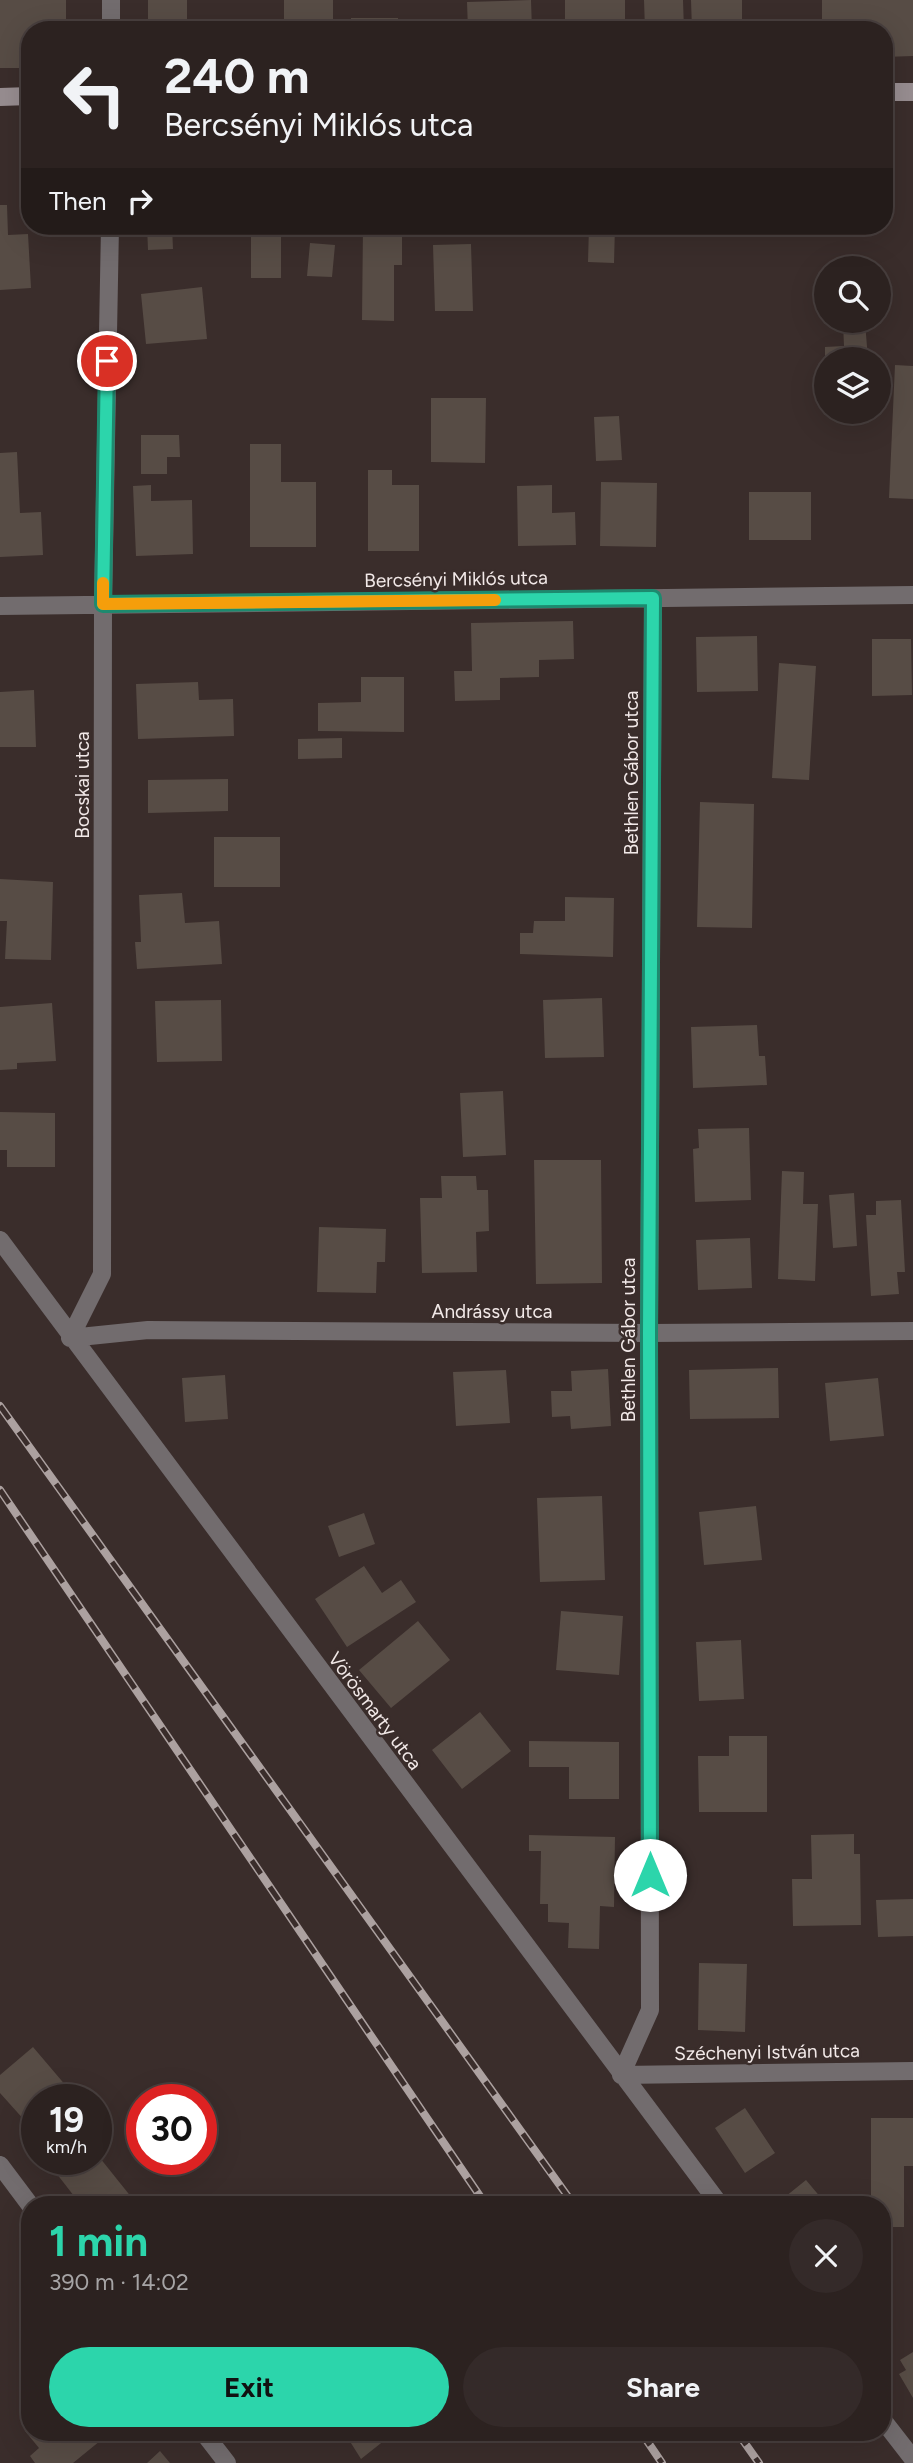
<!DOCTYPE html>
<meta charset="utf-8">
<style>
:root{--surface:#2c2220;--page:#342a29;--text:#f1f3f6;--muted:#a6a4a5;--line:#483f3e;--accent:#2cd5ab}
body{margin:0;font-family:Figtree,sans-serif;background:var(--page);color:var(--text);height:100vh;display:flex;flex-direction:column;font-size:26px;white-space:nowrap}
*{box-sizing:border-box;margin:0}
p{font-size:23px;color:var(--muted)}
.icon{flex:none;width:38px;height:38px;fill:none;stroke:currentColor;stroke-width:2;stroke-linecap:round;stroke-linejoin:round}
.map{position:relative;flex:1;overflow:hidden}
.details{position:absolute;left:21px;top:2196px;width:870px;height:245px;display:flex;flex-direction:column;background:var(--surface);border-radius:28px;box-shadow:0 7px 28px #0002,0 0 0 2px var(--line)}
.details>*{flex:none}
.top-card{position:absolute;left:21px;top:21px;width:872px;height:214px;border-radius:28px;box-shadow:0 7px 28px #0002,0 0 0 2px var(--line);background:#2c2220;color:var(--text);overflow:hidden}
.tools{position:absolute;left:814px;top:256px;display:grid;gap:14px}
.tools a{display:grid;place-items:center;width:77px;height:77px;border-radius:50%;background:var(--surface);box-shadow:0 7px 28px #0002,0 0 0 2px var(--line);font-size:35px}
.speed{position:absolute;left:21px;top:2084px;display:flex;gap:14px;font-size:35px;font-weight:700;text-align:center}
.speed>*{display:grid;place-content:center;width:91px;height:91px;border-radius:50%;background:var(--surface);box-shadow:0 7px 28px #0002,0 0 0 2px var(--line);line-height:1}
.speed small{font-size:18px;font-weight:400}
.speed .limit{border:10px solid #d22;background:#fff;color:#111}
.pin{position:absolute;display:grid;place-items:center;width:60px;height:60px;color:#fff;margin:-30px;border:4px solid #fff;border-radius:50%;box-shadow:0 2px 7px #0007}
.me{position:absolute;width:77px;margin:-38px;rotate:0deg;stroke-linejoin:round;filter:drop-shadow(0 0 5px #0008)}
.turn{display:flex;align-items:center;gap:24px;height:147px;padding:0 28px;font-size:32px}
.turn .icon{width:91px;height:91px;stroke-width:2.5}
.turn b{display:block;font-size:49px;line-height:60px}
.then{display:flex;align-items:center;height:66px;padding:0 28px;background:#0003;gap:14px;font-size:26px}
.round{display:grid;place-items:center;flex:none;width:74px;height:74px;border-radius:37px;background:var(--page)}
.head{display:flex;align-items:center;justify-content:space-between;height:119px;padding:0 28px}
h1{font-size:42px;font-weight:700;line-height:52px;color:var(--accent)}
.cta{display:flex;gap:14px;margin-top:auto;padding:14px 28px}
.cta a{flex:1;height:80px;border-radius:42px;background:var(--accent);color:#111;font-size:28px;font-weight:700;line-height:80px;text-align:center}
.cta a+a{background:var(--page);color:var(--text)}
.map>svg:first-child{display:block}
.building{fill:#574c45}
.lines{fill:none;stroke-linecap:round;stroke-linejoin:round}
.street{stroke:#726c6e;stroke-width:18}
.secondary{stroke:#978d90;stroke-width:18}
.rail-casing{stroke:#aca1a0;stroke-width:8}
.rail{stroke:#3a2d2b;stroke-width:5;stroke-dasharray:16;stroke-linecap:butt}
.route-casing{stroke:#1d8a6f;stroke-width:18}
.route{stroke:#2cd5ab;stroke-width:12}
.slow{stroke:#f59e0b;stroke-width:12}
.labels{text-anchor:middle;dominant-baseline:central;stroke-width:5;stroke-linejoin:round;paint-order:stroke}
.street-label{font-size:19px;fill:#f2e9e8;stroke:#3a2d2b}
</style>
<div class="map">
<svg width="913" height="2463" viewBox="0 0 913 2463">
<rect width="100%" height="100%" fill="#3a2d2b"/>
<path class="building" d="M0,0H66V30H30V68H0Z
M148,0H187V22H221V30H148Z
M284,0H333V30H284Z
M531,0L532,30H468L467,2Z
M565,0H625V30H565Z
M644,0H683L684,30H645Z
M691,0H742V30H692Z
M822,0H913V56L884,57V30H822Z
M351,18H398V30H351Z
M0,205H7L8,235L28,234L31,288L0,290Z
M147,226H172L173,249L148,250Z
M251,226H287V237H281V278H251Z
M363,226H402V265H394V321L362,320Z
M589,226H615L614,263L588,262Z
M310,243L335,245L332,277L307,276Z
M471,244L473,311H435L433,245Z
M202,287L207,339L146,344L141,294Z
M865,322L868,359H825V347L844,346L843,323Z
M895,365L913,366V499L889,498Z
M431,398H486L485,463L431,462Z
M619,416L622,460L596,461L594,417Z
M141,435H179L180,457H167V474H141Z
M250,444H281V482H316V547H250Z
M17,452L20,513L41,512L43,555L0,557V453Z
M368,470H392V485H419V551H368Z
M601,482L657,483L656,547L600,546Z
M151,485V501L192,500L193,554L136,556L133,486Z
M552,485V513L575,512L576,545L518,546L517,486Z
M749,492H811V540H749Z
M573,621L574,659L539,660V677L500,678V700L455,701L454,671H472L471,623Z
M757,636L758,691L697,692L696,637Z
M872,639H911L912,695L872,696Z
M779,663L816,666L809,780L772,778Z
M361,677H404V732L318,731V703L361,702Z
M198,682L199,700L233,699L234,736L138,739L136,684Z
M34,690L36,747H0V692Z
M342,738V758L298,759V739Z
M228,779V811L148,813V780Z
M700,802L754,804L752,928L697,927Z
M214,837H280V887H214Z
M0,879L53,882L51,960L5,959L7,921H0Z
M182,893L185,923L219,921L222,964L137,969L135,942H141L139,895Z
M565,897L614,898L613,957L520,954V933H533L534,921H565Z
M602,998L604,1057L545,1058L543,1000Z
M221,1000L222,1061L157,1062L155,1001Z
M52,1003L56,1061L17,1063V1069L0,1070V1007Z
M757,1025L759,1056H765L767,1085L693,1088L691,1027Z
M503,1091L506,1155L463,1157L460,1093Z
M0,1112L55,1113V1167H7V1150H0Z
M749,1128L751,1200L695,1202L693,1149L699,1148L698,1129Z
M534,1160H601L602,1283L536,1284Z
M782,1171L804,1172L803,1204H818L815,1281L778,1279Z
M441,1176H476L477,1190H488L489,1231L476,1232L477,1272L422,1273L420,1198H442Z
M854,1193L857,1246L833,1248L829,1195Z
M901,1200L905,1272H897L899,1294L871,1296L866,1215H876V1201Z
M319,1227L386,1229L385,1262H377L376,1293L317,1292Z
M750,1238L752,1288L698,1290L696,1240Z
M778,1368L779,1418L690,1419L689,1370Z
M608,1369L611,1426L571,1429L570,1416L552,1417L551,1391H572L571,1371Z
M506,1370L510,1423L456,1426L453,1372Z
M225,1375L228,1419L185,1422L182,1378Z
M878,1378L884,1436L830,1441L825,1383Z
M602,1496L605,1580L540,1582L537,1498Z
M756,1506L762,1560L704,1565L699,1512Z
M364,1513L375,1544L339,1557L328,1526Z
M364,1566L382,1593L401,1580L416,1602L347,1647L315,1599Z
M561,1611L623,1616L619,1675L556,1670Z
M418,1621L450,1660L391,1708L359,1670Z
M741,1640L744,1699L699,1701L696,1642Z
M480,1712L511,1751L462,1789L432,1750Z
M729,1736H767V1812H699L698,1756H729Z
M529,1741L619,1742V1799H569V1767H529Z
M854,1834V1854H860L861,1925L793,1926L792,1879H812L811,1835Z
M529,1835L615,1837L614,1907L600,1906L599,1949L568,1948L569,1923L548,1922V1904H540L541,1851H529Z
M913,1899V1936L878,1937L876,1900Z
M699,1963L747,1964L745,2032L698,2030Z
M33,2047L67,2087L52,2100H37V2113L26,2122L0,2093V2075Z
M745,2108L775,2153L745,2173L715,2128Z
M871,2118H913V2166H904V2227H882V2205H871Z
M96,2153L132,2198L122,2205H81L53,2169L65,2160H96Z
M806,2180L827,2205H775Z
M913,2352V2398L899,2374L906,2370L900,2360Z
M30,2427V2432H111L73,2463H35L30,2456L39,2448L25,2431Z
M344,2432H395L361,2459Z
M160,2451L170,2463H147Z"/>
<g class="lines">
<path class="street" d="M111,0V30
M0,606L913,595
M0,1240L720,2205
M70,1338L102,1274L103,604L110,226
M70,1338L148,1330L649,1333L913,1331
M621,2075L650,2010L649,1333L653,598
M621,2075L913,2071
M0,2165L30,2205
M882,2419L913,2459
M203,2432L227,2463"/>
<path class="secondary" d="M884,92H913
M0,97L30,96"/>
<g class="rail-casing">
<path id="rail" d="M0,1406L574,2205
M0,1490L486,2205
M641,2432L662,2463
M737,2432L759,2463"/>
</g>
<use href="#rail" class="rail"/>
</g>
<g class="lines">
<g class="route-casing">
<path id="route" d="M107,361L103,604L653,598L649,1333L650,1875"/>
</g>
<use href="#route" class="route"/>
<path class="slow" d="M103,583V604L495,600"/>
</g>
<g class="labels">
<g class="street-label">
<text transform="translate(456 579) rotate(-1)">Bercsényi Miklós utca</text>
<text transform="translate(631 773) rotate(-90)">Bethlen Gábor utca</text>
<text transform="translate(82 785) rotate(-90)">Bocskai utca</text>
<text x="492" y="1311">Andrássy utca</text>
<text transform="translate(628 1340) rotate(-90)">Bethlen Gábor utca</text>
<text transform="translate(375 1711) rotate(53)">Vörösmarty utca</text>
<text transform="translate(767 2052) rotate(-1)">Széchenyi István utca</text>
</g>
</g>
</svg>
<div class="tools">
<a><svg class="icon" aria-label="search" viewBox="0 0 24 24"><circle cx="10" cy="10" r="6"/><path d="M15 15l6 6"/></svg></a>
<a><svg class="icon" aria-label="layers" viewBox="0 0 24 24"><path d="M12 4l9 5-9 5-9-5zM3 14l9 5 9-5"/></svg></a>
</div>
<div class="speed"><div>19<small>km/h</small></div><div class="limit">30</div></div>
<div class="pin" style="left:107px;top:361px;background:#d93025"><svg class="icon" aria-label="arrive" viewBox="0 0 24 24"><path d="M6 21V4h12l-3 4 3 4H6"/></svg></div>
<svg class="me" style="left:650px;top:1875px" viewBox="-20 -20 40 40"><circle r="19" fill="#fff"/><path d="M0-13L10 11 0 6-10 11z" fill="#2cd5ab"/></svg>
<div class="top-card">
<div class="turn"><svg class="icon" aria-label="left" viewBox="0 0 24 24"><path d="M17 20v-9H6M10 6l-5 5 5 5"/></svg><div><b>240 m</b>Bercsényi Miklós utca</div></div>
<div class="then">Then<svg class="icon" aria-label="right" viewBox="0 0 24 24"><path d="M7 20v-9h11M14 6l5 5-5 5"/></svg></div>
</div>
<section class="details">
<div class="head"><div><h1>1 min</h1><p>390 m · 14:02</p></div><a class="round"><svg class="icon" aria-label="close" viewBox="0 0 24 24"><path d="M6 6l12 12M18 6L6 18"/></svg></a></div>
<div class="cta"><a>Exit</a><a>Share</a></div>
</section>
</div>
